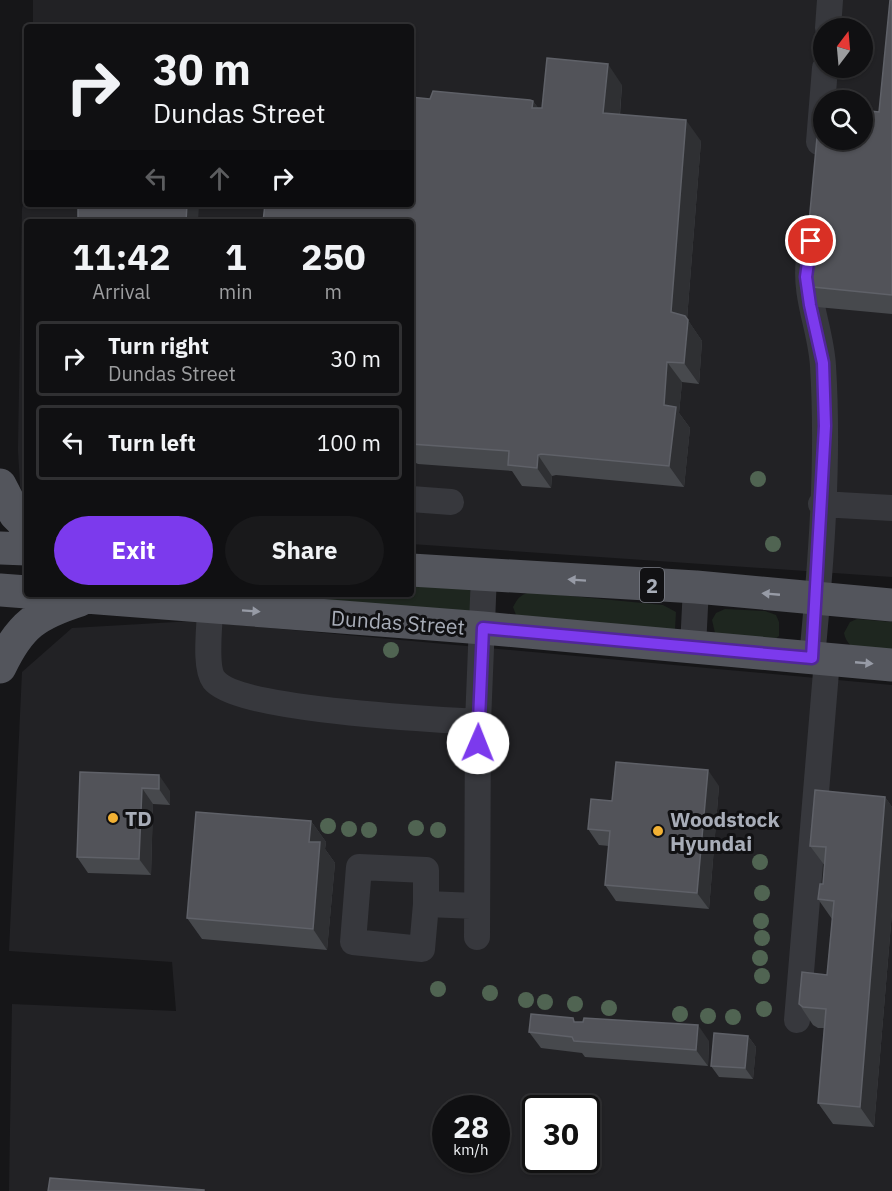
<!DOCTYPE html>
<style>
:root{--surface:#101012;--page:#19191b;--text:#f1f3f6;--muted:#9c9d9f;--line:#303032;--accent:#7c3aed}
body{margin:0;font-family:"IBM Plex Sans",sans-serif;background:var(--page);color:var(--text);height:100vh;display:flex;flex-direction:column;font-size:22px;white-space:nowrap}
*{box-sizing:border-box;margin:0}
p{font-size:20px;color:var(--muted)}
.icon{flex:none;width:33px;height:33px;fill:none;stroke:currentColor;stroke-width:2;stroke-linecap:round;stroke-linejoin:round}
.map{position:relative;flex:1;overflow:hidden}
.panel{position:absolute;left:24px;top:219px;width:390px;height:378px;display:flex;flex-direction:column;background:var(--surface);border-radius:6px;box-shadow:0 2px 4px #0004,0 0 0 2px var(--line)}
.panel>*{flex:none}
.banner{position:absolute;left:24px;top:24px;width:390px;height:183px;border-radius:6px;box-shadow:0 2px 4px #0004,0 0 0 2px var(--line);background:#101012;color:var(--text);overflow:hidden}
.needle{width:39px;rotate:16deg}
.fabs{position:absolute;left:813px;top:18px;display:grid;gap:12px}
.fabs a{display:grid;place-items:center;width:60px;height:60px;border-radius:50%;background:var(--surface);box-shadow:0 2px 4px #0004,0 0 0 2px var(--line);font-size:30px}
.speed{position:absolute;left:432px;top:1095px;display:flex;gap:12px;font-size:30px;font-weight:700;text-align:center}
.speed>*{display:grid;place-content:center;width:78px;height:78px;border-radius:50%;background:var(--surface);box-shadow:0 2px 4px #0004,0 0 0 2px var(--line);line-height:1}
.speed small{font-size:15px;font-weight:400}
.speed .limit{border:3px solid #111;border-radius:9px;background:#fff;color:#111}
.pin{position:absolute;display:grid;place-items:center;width:51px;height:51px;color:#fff;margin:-26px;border:3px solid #fff;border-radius:50%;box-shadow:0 2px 6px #0007}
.me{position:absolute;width:66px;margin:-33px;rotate:1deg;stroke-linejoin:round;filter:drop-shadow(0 0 4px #0008)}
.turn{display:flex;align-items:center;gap:21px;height:126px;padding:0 30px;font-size:27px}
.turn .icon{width:78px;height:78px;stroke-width:2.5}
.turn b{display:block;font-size:42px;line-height:51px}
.lanes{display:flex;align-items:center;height:57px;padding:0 30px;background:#0003;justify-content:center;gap:30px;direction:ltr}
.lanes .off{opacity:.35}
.eta{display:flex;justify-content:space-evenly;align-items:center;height:102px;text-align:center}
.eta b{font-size:36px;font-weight:800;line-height:42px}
.button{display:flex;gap:12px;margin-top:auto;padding:12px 30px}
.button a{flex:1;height:69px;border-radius:36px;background:var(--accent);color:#fff;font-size:24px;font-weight:800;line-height:69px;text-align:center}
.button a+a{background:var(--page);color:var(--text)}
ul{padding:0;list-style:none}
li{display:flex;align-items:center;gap:18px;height:75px;margin:0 12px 9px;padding:0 18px;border:3px solid var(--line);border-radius:6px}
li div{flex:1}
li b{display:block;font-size:22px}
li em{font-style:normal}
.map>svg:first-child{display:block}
.built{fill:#222225;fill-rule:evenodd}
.green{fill:#1e261f}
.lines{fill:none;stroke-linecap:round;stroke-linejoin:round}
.minor{stroke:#37383d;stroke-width:26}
.major{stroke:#53555c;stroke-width:33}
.tree{fill:#506452}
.wall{fill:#47494d}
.shaded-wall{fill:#2f3033}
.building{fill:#525359;stroke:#5f6168;stroke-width:1.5}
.oneway{fill:#979ba6}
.route-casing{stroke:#51269a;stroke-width:15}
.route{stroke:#7c3aed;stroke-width:10}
.poi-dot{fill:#f2b134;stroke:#111113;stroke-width:2}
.labels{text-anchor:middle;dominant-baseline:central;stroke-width:6;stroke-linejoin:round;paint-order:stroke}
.shield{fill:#111113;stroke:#7b7e86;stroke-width:1.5}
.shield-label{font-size:20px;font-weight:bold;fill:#a8adb8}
.street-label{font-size:21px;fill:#a8adb8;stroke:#111113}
.poi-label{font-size:21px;font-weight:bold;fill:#a8adb8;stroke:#111113;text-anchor:start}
</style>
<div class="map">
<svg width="892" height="1191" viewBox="0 0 892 1191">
<rect width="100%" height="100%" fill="#161618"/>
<path class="built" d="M33,0H892V577L411,544V222H27V504L20,486L18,450L22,209L27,189V204H411V27H33ZM824,28H862V68H824ZM824,100H862V140H824Z
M193,621L892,685V1191H9L12,1004L176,1011L172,962L9,951L22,672L72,628ZM446,1108H496V1160H446ZM536,1108H586V1160H536Z"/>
<path class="green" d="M411,583L469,589L472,594L471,612L252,594H411Z
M530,592L663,605L676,612L675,630L516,615L513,607C518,598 520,595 530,592Z
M725,609L765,611L776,615L779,622V636L771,642L715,633L712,620L716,613Z
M857,619L892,622V654C873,651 848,655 844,633L850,622Z"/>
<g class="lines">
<path class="minor" d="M828,28L830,0
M819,142L825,68
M809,259C804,297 821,329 823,366C829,462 821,563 812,658
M411,499L451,502
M821,504L892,508
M210,608C210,625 204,667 214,680C238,710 434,719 478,722
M693,647L696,587
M426,904L422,949L353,942L359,867L426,870V904L477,906
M477,937L478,722L484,574
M797,1020L827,660"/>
<path class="major" d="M0,485L15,514L27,526
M0,548L27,549
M411,570L696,587L892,605
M0,590L27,592
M47,594L483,628L892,665
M0,667C20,625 36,614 80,600"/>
</g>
<g class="tree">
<circle cx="758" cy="479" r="8"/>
<circle cx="773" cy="544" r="8"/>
<circle cx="391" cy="650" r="8"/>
<circle cx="328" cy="826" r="8"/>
<circle cx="416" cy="828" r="8"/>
<circle cx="349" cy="829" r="8"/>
<circle cx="369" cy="830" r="8"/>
<circle cx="438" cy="830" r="8"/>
<circle cx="760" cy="862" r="8"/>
<circle cx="762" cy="893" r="8"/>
<circle cx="761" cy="921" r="8"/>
<circle cx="762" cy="938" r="8"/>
<circle cx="760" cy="958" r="8"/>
<circle cx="762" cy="976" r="8"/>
<circle cx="438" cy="989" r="8"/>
<circle cx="490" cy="993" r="8"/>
<circle cx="526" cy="1000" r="8"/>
<circle cx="545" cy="1002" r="8"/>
<circle cx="575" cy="1004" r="8"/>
<circle cx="609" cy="1008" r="8"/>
<circle cx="764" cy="1009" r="8"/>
<circle cx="680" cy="1014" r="8"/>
<circle cx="708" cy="1016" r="8"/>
<circle cx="733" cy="1017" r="8"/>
</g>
<path class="wall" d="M892,0V314L817,307L803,286L879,112Z
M622,85L620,115L701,141L687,319L702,341L699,384L682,382L679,413L690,428L684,487L556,475L552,476L551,488L522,486L512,471L418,464L414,462L411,457V222L430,99L533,101L538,108H542Z
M80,772L170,791V805L153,804L151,875L88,873L77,857Z
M719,786L709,909L616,901L605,885L609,846L599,845L588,829L612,801Z
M885,797L892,807V912L874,1127L833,1124L818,1103L824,1028H818L813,1025L799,1004L827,975L832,919L818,899L823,884L825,866L810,846Z
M311,821L326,842L325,849L335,863L327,950L202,939L187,918Z
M573,1018L575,1022L709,1041L708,1066L585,1057L582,1053L541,1048L529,1032Z
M748,1036L756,1047L753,1079L719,1077L711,1066Z"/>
<path class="shaded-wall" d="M608,64L622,85L618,134L603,113Z
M533,101L548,121L532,108Z
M686,120L701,141L686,332L671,312Z
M187,204H199L198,222H186Z
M688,320L702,341L699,384L684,363Z
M667,362L682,382L679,413L690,428L684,487L669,466L664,405Z
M538,455L552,476L551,488L537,468Z
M708,770L719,786L709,909L697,893Z
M159,775L170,791V805L159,789Z
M142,788L153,804L151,875L139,859Z
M885,797L892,807V912L874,1127L860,1107Z
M311,821L326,842L325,849L335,863L327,950L313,929L309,842Z
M698,1025L709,1041L708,1066L696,1050Z
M748,1036L756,1047L753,1079L745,1068Z"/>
<path class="building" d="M890,0H892V295L803,286L820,106H824V140H862V110L879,112Z
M547,58L608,64L603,113L686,120L671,312L685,316L688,320L684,363L667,362L664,405L676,407L669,466L541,454L538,455L537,468L508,465L509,451L411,444V222H263L265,204H411V97L430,99L433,91L530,100L533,101L532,108H542Z
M78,204H187L186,222H78Z
M616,762L708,770L697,893L605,885L610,831L588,829L591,799L612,801Z
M80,772L159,775V789L142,788L139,859L77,857Z
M815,790L885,797L860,1107L818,1103L826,1009L803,1007L799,1004L802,972L827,975L834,901L818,899L820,884H823L826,847L810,846Z
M196,812L311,821L309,842H320L313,929L187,918Z
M531,1014L573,1018L574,1022H583L584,1018L698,1025L696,1050L574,1041L572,1037L529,1032Z
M714,1033L748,1036L745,1068L711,1066Z
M50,1178L204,1190V1191H48Z"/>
<defs><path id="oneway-solid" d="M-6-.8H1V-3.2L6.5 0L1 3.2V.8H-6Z" transform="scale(1.5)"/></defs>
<g class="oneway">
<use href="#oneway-solid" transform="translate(577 580) rotate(-176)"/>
<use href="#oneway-solid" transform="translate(771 594) rotate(-175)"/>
<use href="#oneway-solid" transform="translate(251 611) rotate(4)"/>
<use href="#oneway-solid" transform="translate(864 663) rotate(5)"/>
</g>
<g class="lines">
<g class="route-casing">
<path id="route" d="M478,743L483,628L812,658L825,426L823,363L810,305L806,277L811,241"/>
</g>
<use href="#route" class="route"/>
</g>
<g class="poi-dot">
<circle cx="113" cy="818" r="6"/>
<circle cx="658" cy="831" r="6"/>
</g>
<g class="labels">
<rect class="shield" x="640" y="568" width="24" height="34" rx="4.5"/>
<g class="shield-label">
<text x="652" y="585">2</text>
</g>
<g class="street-label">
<text transform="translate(398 622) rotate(4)">Dundas Street</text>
</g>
<g class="poi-label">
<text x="125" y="818">TD</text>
<text x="670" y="819">Woodstock<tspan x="670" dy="24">Hyundai</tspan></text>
</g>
</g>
</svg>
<div class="fabs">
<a><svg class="needle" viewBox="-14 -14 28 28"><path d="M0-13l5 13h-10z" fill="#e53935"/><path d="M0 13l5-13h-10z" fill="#9c9d9f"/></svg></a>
<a><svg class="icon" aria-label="search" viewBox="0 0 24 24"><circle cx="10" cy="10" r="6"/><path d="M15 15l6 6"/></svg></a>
</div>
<div class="speed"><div>28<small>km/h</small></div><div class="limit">30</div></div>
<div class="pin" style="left:811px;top:241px;background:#d93025"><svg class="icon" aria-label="arrive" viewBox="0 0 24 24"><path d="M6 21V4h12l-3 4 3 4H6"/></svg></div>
<svg class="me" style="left:478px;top:743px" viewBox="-20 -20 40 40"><circle r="19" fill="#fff"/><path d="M0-13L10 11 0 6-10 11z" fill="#7c3aed"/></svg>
<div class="banner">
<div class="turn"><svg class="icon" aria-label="right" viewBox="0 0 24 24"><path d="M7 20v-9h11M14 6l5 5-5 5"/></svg><div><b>30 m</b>Dundas Street</div></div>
<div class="lanes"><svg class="icon off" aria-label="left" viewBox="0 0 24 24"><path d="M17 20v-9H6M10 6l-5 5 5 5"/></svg><svg class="icon off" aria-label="ahead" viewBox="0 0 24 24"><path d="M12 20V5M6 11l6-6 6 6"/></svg><svg class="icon" aria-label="right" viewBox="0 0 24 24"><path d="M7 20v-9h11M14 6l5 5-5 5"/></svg></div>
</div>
<section class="panel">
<div class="eta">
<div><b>11:42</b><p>Arrival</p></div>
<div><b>1</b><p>min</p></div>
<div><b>250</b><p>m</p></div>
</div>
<ul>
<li><svg class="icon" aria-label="right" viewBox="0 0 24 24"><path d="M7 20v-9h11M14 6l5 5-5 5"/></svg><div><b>Turn right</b><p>Dundas Street</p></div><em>30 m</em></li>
<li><svg class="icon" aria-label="left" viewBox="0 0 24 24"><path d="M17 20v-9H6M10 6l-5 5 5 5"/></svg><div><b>Turn left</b></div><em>100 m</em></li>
</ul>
<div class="button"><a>Exit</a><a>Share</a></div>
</section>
</div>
